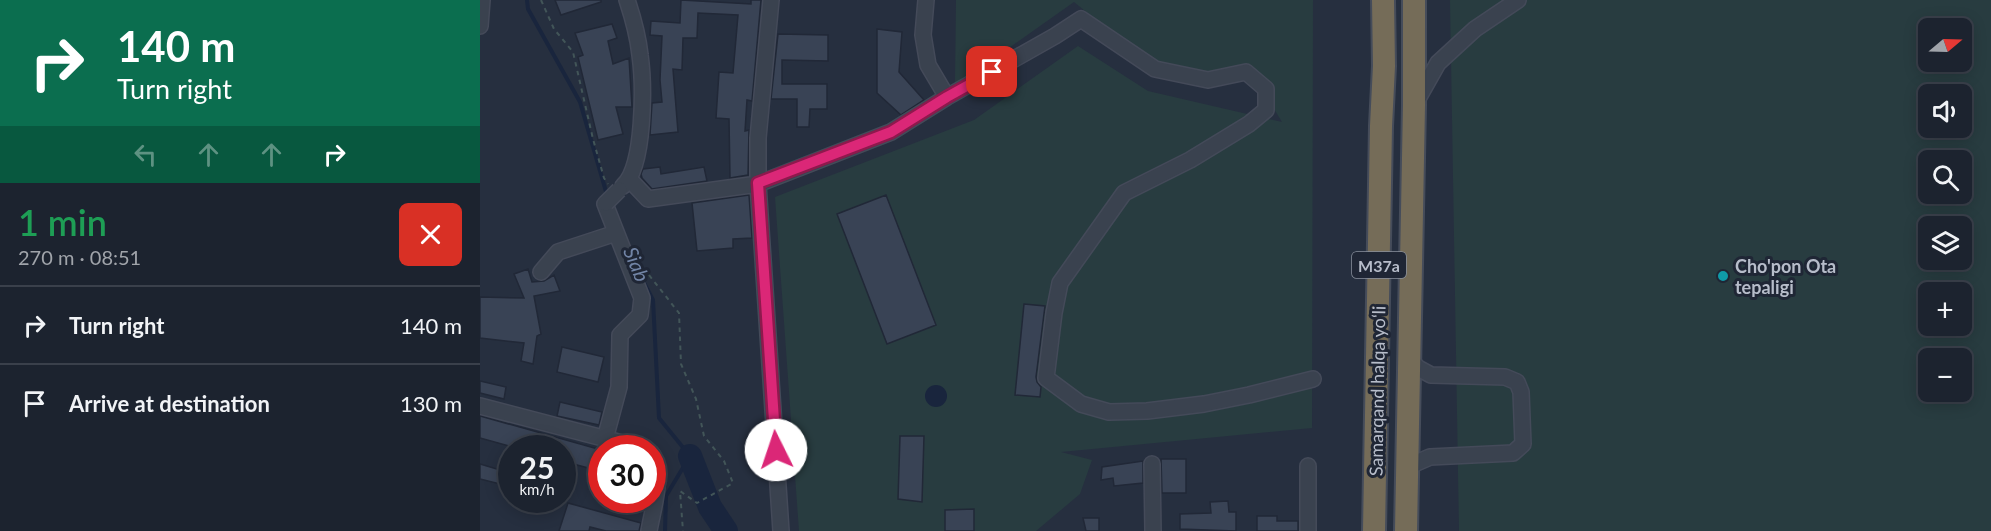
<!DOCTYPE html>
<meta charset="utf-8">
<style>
:root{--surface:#1c232f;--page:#292f3b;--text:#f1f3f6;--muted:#a0a4aa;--line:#3a404b}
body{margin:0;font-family:Lato,sans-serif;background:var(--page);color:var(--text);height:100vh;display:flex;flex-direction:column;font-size:22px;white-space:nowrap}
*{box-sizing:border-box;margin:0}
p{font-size:20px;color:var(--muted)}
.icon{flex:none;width:33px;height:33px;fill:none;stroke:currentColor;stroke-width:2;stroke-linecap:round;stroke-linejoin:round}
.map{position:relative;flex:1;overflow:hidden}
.details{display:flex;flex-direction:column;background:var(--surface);width:480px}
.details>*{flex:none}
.banner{background:#0b6e4f;color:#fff;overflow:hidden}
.needle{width:39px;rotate:71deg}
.fabs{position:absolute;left:1438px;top:18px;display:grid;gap:12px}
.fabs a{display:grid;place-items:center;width:54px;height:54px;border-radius:9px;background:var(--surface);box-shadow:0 3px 15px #0003,0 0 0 2px var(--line);font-size:30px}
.speed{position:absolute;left:18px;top:435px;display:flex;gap:12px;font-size:30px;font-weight:700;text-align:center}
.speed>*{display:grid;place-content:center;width:78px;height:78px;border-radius:50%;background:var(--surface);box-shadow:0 3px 15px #0003,0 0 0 2px var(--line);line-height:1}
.speed small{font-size:15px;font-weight:400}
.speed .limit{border:9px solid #d22;background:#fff;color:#111}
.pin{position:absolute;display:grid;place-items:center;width:51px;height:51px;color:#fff;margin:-26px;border-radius:12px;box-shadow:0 3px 9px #0006}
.me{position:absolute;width:66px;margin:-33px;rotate:356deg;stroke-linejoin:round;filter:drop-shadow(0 0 4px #0008)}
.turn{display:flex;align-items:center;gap:21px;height:126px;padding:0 18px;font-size:27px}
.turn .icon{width:78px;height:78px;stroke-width:2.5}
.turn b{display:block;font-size:42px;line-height:51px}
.lanes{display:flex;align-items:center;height:57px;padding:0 18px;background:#0003;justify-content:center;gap:30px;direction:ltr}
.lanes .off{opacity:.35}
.round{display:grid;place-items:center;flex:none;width:63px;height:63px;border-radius:9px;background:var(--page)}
.overview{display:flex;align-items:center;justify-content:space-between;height:102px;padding:0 18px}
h1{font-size:36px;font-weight:600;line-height:45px;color:#1e9e55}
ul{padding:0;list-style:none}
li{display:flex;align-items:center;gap:18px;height:78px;padding:0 18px;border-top:2px solid var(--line)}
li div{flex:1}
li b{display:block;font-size:22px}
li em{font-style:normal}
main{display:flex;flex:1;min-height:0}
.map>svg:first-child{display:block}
.green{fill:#283c40;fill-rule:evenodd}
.water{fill:#19253d}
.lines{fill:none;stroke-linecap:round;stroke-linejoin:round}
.stream{stroke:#19253d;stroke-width:4}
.river{stroke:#19253d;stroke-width:24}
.building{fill:#394355;stroke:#212837;stroke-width:1.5}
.minor-casing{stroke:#444a59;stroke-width:18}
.highway-casing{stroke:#454c5a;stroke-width:26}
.path{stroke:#425558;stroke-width:2;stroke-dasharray:4.5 4.5;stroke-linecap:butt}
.minor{stroke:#3a424f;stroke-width:15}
.highway{stroke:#756c58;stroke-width:22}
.minor-bridge-casing{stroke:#444a59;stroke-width:18;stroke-linecap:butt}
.minor-bridge{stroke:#3a424f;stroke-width:15}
.route-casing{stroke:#8e194d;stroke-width:15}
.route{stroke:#db2777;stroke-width:10}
.culture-dot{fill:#0f9aa8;stroke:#1f2635;stroke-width:2}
.labels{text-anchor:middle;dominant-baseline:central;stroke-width:6;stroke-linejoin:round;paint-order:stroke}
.shield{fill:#1f2635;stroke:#89909d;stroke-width:1.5}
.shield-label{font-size:16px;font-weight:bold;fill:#b7bdca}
.poi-label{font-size:18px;font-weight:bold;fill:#b7bdca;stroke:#1f2635;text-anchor:start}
.street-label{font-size:18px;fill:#b7bdca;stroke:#1f2635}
.water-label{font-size:20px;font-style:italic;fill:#7285a7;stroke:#1f2635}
</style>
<main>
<section class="details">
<div class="banner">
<div class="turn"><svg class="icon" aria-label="right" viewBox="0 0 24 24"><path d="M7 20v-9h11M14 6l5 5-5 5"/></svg><div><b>140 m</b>Turn right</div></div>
<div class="lanes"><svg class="icon off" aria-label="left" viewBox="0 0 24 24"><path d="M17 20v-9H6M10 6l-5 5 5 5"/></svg><svg class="icon off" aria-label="ahead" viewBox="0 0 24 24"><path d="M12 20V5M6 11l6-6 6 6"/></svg><svg class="icon off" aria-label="ahead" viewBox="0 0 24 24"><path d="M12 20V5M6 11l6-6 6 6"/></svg><svg class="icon" aria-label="right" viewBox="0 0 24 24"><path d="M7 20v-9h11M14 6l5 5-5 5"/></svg></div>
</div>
<div class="overview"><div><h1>1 min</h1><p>270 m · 08:51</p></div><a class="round" style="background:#d93025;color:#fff"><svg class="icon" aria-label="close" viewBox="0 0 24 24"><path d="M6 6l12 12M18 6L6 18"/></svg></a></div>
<ul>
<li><svg class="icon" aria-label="right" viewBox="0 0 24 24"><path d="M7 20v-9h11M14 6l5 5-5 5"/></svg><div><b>Turn right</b></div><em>140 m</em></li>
<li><svg class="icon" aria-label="arrive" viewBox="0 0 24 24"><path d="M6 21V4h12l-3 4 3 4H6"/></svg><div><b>Arrive at destination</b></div><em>130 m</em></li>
</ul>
</section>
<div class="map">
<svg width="1511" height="531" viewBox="0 0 1511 531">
<rect width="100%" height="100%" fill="#262f3f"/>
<path class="green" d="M476,0H833L832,428L581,452L612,460L600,494L556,531H319L295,197L494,120L598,46L668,91L802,122L777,81L720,75L667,61L594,2L475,86Z
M970,0H1511V531H979ZM1449,28H1482V62H1449ZM1449,94H1482V128H1449ZM1449,160H1482V194H1449ZM1449,226H1482V260H1449ZM1449,292H1482V326H1449ZM1449,358H1482V392H1449Z"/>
<path class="water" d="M445 396a11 11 0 1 1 22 0a11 11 0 1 1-22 0Z"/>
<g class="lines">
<path class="stream" d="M47,0L48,9L100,102L127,195
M162,279L173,300L179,418L210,456L186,496L185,531"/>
<path class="river" d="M210,456L230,507L246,531"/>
</g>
<path class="building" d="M75,0H121V2L81,15Z
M201,0L271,4V0H281L272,101L267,100L265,131L269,130L268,175L250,178L249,119L236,118L239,72L253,73L258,15L218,13L217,38H203L202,70L193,69L198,132L170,135L172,103L182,102L180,80L182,36L170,35L171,21L200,23Z
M132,24L137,38L128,41L133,64L149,58L152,107H136L143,134L118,140L98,57L103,55L95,33Z
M397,29L422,32L419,72L444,100L421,115L397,93Z
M298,34L348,35V61L302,60V84H347V109H330L329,127H317V99H291Z
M180,167L181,174L224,167L227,181L172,189L162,178L161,174L163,169Z
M269,195L272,238L253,239V248L217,251L212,203Z
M406,195L456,325L407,344L357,214Z
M48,269L52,282L64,281L74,275L80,291L54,296L61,334L57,336L53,364L41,361L44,343L0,338V297L44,298L34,274Z
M544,304L565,306L556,377L557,382L561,387L560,397L535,395Z
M82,347L124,357L118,382L77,372Z
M0,381L26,387L24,399L0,393Z
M80,402L122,412L119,425L77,416Z
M0,416L118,449L112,469L82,461V448H36L0,438Z
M420,436H444L442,502L418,499Z
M681,459H706V493H682Z
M663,461V483L634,486L633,478L621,480L622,467Z
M0,464L27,472V474L32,475V487L0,479Z
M748,501L749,512H756V531L700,529V514L731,513L730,502Z
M88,503L161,523L159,531H126L110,527L109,531H79Z
M494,509V531H465V510Z
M777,516H797V521H818V531H777Z
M603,518H619V531H606Z"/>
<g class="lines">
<g class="minor-casing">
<path id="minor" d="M446,0L443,35L448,65L467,97
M0,26L2,0
M936,102L958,63L995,29L1038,0
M150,180L168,199L278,184V138L291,0
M143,186C165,166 164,84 160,55C158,36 153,18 147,0
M61,272L78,252L136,233
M0,406L161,448
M125,439L139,387L140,335L160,315L162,298L125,204L126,203
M672,464L673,531
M927,467L950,457L1033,453L1043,444L1041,392L1037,382L1025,377L951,375L938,368L928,357
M169,531C173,507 184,476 172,454
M301,531L278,184L411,132L467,97L575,36L601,19L675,69L728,80L766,72L786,89V110L769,124L710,160L644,193L580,283L574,313L566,378L601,404L629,412L667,411L724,404L769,395L833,379
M828,531V466"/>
</g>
<g class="highway-casing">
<path id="highway" d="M894,531L901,126L904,66L903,0
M926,531L934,105V0"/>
</g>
<path class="path" d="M61,0L74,29L93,52L113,139L124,178L128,184
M169,275L199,313L201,364L216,399L224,436L244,461L253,483L217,503L200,491L203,531"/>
<use href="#minor" class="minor"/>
<use href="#highway" class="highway"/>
<g class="minor-bridge-casing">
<path id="minor-bridge" d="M126,203L139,190"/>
</g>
<use href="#minor-bridge" class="minor-bridge"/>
</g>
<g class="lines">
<g class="route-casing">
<path id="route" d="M296,450L278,183L411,132L467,97L512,72"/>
</g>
<use href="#route" class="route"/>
</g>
<circle class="culture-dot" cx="1243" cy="276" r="6"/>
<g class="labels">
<rect class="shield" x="872" y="252" width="54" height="26" rx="4.5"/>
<g class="shield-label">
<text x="899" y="265">M37a</text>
</g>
<g class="poi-label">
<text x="1255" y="266">Cho'pon Ota<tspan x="1255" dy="21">tepaligi</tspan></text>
</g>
<g class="street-label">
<text transform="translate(897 391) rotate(-89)">Samarqand halqa yoʻli</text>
</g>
<g class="water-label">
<text transform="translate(157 264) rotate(67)">Siab</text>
</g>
</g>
</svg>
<div class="fabs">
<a><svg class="needle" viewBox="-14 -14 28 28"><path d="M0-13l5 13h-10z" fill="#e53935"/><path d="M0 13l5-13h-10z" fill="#a0a4aa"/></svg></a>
<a><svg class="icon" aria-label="sound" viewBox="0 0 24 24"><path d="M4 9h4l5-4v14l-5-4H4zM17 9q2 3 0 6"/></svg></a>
<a><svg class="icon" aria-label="search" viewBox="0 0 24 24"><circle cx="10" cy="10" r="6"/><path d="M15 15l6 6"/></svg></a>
<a><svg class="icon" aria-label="layers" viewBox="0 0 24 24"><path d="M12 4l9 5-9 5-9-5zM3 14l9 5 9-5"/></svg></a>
<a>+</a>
<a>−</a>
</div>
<div class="speed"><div>25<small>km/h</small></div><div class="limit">30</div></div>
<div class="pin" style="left:512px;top:72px;background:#d93025"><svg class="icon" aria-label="arrive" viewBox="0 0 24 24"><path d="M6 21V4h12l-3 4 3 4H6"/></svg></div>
<svg class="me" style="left:296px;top:450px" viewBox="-20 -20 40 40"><circle r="19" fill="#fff"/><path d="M0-13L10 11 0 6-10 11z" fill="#db2777"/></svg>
</div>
</main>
